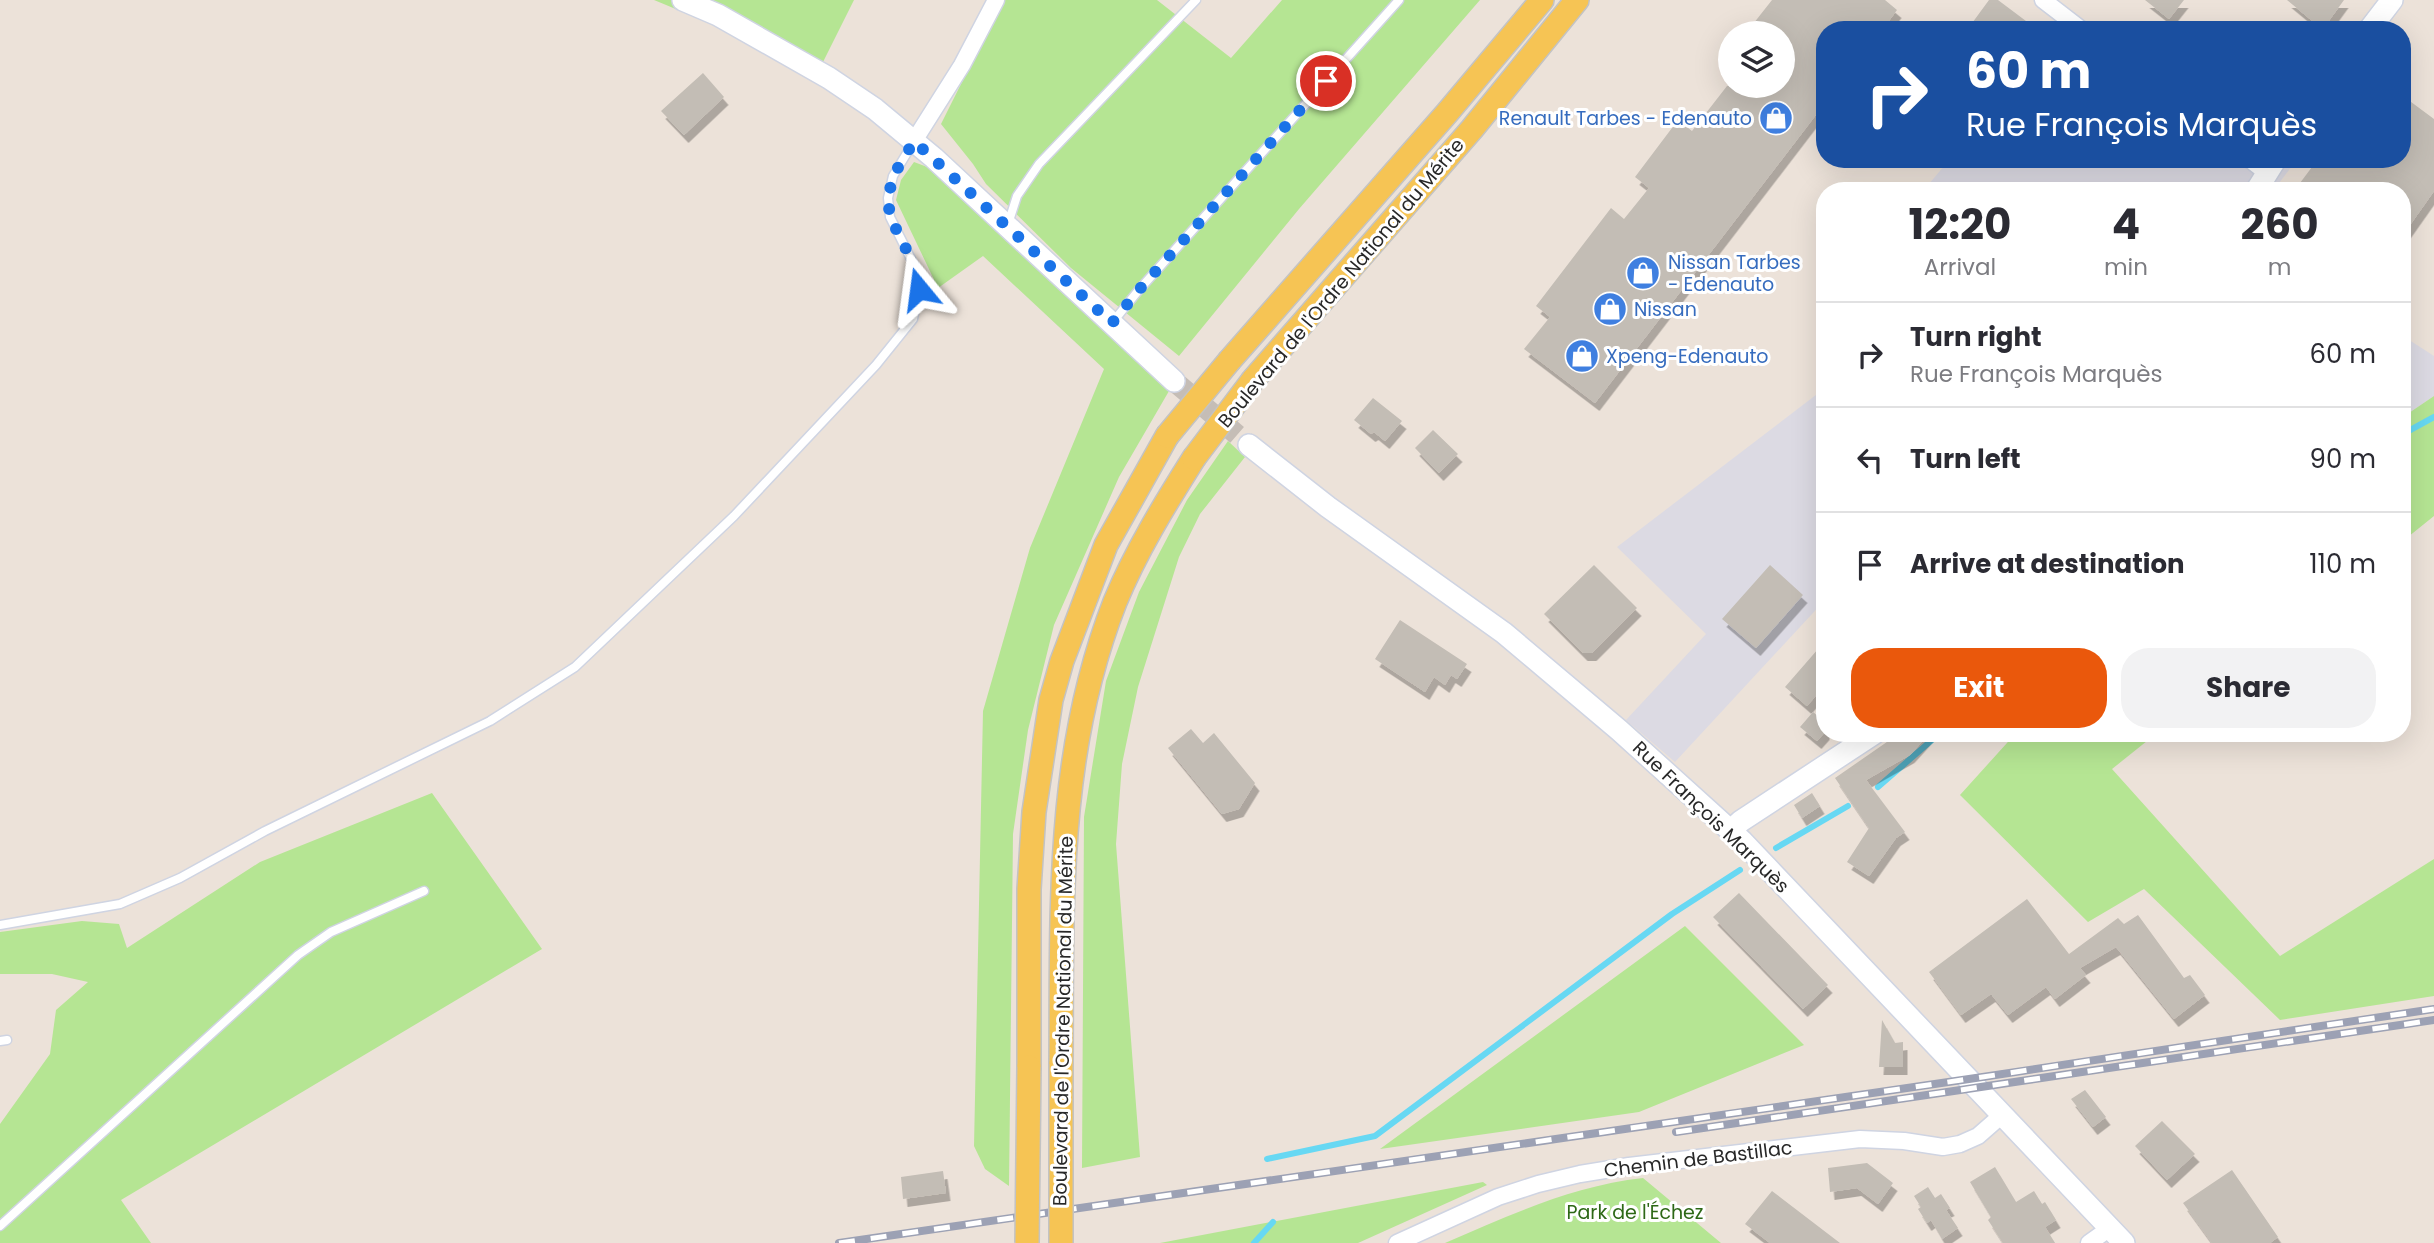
<!DOCTYPE html>
<meta charset="utf-8">
<style>
:root{--surface:#fff;--page:#f2f2f3;--text:#2b2b33;--muted:#7c7c81;--line:#e1e1e2;--accent:#ea580c}
body{margin:0;font-family:Poppins,sans-serif;background:var(--page);color:var(--text);height:100vh;display:flex;flex-direction:column;font-size:26px;white-space:nowrap}
*{box-sizing:border-box;margin:0}
p{font-size:23px;color:var(--muted)}
.icon{flex:none;width:38px;height:38px;fill:none;stroke:currentColor;stroke-width:2;stroke-linecap:round;stroke-linejoin:round}
.map{position:relative;flex:1;overflow:hidden}
.sheet{position:absolute;left:1816px;top:182px;width:595px;height:560px;display:flex;flex-direction:column;background:var(--surface);border-radius:28px;box-shadow:0 7px 28px #0002}
.sheet>*{flex:none}
.guide{position:absolute;left:1816px;top:21px;width:595px;height:147px;border-radius:28px;box-shadow:0 7px 28px #0002;background:#1a4fa0;color:#fff;overflow:hidden}
.controls{position:absolute;left:1718px;top:21px;display:grid;gap:14px}
.controls a{display:grid;place-items:center;width:77px;height:77px;border-radius:50%;background:var(--surface);box-shadow:0 7px 28px #0002;font-size:35px}
.pin{position:absolute;display:grid;place-items:center;width:60px;height:60px;color:#fff;margin:-30px;border:4px solid #fff;border-radius:50%;box-shadow:0 2px 7px #0007}
.me{position:absolute;width:77px;margin:-38px;rotate:344deg;stroke-linejoin:round;filter:drop-shadow(0 0 5px #0008)}
.turn{display:flex;align-items:center;gap:24px;height:147px;padding:0 35px;font-size:32px}
.turn .icon{width:91px;height:91px;stroke-width:2.5}
.turn b{display:block;font-size:49px;line-height:60px}
.eta{display:flex;justify-content:space-evenly;align-items:center;height:119px;text-align:center}
.eta b{font-size:42px;font-weight:700;line-height:49px}
.cta{display:flex;gap:14px;margin-top:auto;padding:14px 35px}
.cta a{flex:1;height:80px;border-radius:28px;background:var(--accent);color:#fff;font-size:28px;font-weight:700;line-height:80px;text-align:center}
.cta a+a{background:var(--page);color:var(--text)}
ul{padding:0;list-style:none}
li{display:flex;align-items:center;gap:21px;height:105px;padding:0 35px;border-top:2px solid var(--line)}
li div{flex:1}
li b{display:block;font-size:26px}
li em{font-style:normal}
.map>svg:first-child{display:block}
.industrial{fill:#dcdae3}
.green{fill:#b5e593}
.lines{fill:none;stroke-linecap:round;stroke-linejoin:round}
.stream{stroke:#67d8f3;stroke-width:6}
.building{fill:#c3bdb5;filter:url(#shadow)}
.secondary-tunnel{stroke:#c5bdb6;stroke-width:21;stroke-dasharray:21 10;stroke-linecap:butt}
.lane-casing{stroke:#cfd4e2;stroke-width:11}
.street-casing{stroke:#cfd4e2;stroke-width:19}
.secondary-casing{stroke:#cfd4e2;stroke-width:24}
.primary-casing{stroke:#c3c3c3;stroke-width:26}
.lane{stroke:#fff;stroke-width:8}
.street{stroke:#fff;stroke-width:16}
.secondary{stroke:#fff;stroke-width:21}
.primary{stroke:#f6c454;stroke-width:23}
.rail-casing{stroke:#9ca1b4;stroke-width:8}
.rail{stroke:#fff;stroke-width:5;stroke-dasharray:16;stroke-linecap:butt}
.primary-bridge-casing{stroke:#c3c3c3;stroke-width:26;stroke-linecap:butt}
.primary-bridge{stroke:#f6c454;stroke-width:23}
.route{stroke:#1a73e8;stroke-width:12;stroke-dasharray:0 21.6}
.labels{text-anchor:middle;dominant-baseline:central;stroke-width:6;stroke-linejoin:round;paint-order:stroke}
.shop-label{font-size:19px;fill:#366cbe;stroke:#fff;text-anchor:start}
.street-label{font-size:19px;fill:#282828;stroke:#fff}
.park-label{font-size:19px;fill:#2d6816;stroke:#fff}
</style>
<div class="map">
<svg width="2434" height="1243" viewBox="0 0 2434 1243">
<defs>
<filter id="shadow"><feDropShadow dx="4.5" dy="8" stdDeviation="0" flood-color="#0004"/></filter>
</defs>
<rect width="100%" height="100%" fill="#ece2d9"/>
<path class="industrial" d="M1950,159H2283L2292,166L2273,191H1923Z
M2403,336L2434,356V396L2403,417Z
M1825,388V600L1675,762L1626,720L1706,634L1617,547Z"/>
<path class="green" d="M654,0H854L813,82C765,46 709,23 654,0Z
M1003,0H1157L1231,58L1282,0H1480L1299,209L1179,356L1071,268L986,184L973,164L941,124Z
M914,162L930,168L1169,391L1119,477L1054,625L1028,730L1013,834L1009,1186L985,1169L974,1146L983,711L1030,548L1104,369L983,256L938,288L896,200L901,180Z
M2434,396V516L2403,541V417Z
M1228,441L1245,457L1200,514L1179,557L1138,687L1122,764L1116,844L1140,1157L1082,1168L1084,817L1106,681L1139,592L1187,500Z
M2016,733H2157L2112,769L2280,956L2434,859V996L2280,1020L2144,889L2088,922L1960,795Z
M432,793L542,949L121,1200L151,1243H0V1124L50,1054L56,1010L88,982L52,974H0V932L82,921L119,924L127,948L260,862Z
M1685,926L1804,1045L1639,1112L1380,1149Z
M1643,1178L1721,1243H1445C1510,1215 1572,1186 1643,1178Z
M1483,1182L1487,1185L1358,1243H1160Z"/>
<g class="lines">
<path class="stream" d="M2403,434L2434,417
M1878,787L1940,733
M1776,848L1848,806
M1267,1159L1375,1136L1672,914L1740,870
M1254,1243L1273,1222"/>
</g>
<path class="building" d="M1772,0H1885L1897,10L1882,30H1825V103L1595,403L1524,349L1550,317L1536,306L1611,208L1624,219L1649,188L1635,177L1678,120L1692,131L1727,86H1783V33H1746Z
M1989,0H1998L2038,30H1967Z
M2145,0H2184L2169,19Z
M2287,0H2344L2328,22L2316,24Z
M703,73L724,97L684,135L661,111Z
M2403,96L2434,119V191L2403,235V191H2294L2318,159H2403Z
M1373,398L1402,421L1385,441L1374,432L1371,434L1354,420Z
M1433,430L1458,454L1439,473L1415,448Z
M1594,565L1637,608L1592,653H1583L1544,614Z
M1770,565L1803,595L1756,648L1722,619Z
M1400,620L1467,664L1457,679L1451,675L1445,685L1434,677L1425,692L1375,659Z
M1825,641V685L1807,706L1785,687Z
M1813,712L1825,722V732L1817,741L1800,727Z
M1191,729L1203,743L1214,733L1255,783L1239,809L1222,814L1168,748Z
M1916,733H1930L1910,755L1866,780L1905,832L1896,838L1869,876L1847,862L1869,828L1835,778L1897,735L1901,742Z
M1812,793L1820,806L1802,818L1794,805Z
M1739,893L1828,985L1803,1009L1713,917Z
M2027,899L2069,954L2118,918L2124,924L2138,915L2184,978L2190,975L2205,995L2174,1019L2116,947L2080,968L2086,975L2055,999L2046,987L2008,1015L1991,994L1961,1015L1929,972Z
M1882,1020L1895,1043L1903,1042V1067H1879Z
M2085,1090L2106,1117L2093,1127L2071,1099Z
M2162,1121L2195,1154L2167,1180L2135,1146Z
M1867,1163L1893,1183L1878,1204L1857,1188L1830,1192L1828,1168Z
M1995,1167L2016,1202L2034,1191L2042,1204L2045,1202L2056,1220L2045,1227L2055,1243H2003L1988,1220L1991,1217L1970,1182Z
M2232,1170L2278,1237L2270,1243H2212L2183,1203Z
M943,1171L946,1193L903,1199L901,1177Z
M1928,1187L1935,1198L1941,1194L1950,1208L1946,1210L1958,1228L1942,1239L1931,1220L1927,1223L1918,1209L1921,1207L1914,1196Z
M1772,1191L1840,1243H1770L1745,1224Z"/>
<g class="lines">
<path class="secondary-tunnel" d="M1174,381L1249,445"/>
<g class="lane-casing">
<path id="lane" d="M1008,224L1017,196L1039,164L1196,0
M1112,323L1138,291L1399,0
M0,925L120,904L180,878L265,831L490,721L575,667L734,516L876,365L913,319L919,289L915,267L890,217L888,198L893,176L913,143
M0,1041L7,1040
M0,1226L298,955L331,932L424,891"/>
</g>
<g class="street-casing">
<path id="street" d="M2043,0L2082,30
M914,141L962,65L996,0
M2249,159L2267,173
M1397,1243L1498,1197L1538,1184L1580,1174L1629,1166L1860,1139L1904,1141L1943,1147L1960,1144L1978,1136L2002,1115
M2089,1243L2110,1228"/>
</g>
<g class="secondary-casing">
<path id="secondary" d="M683,0L718,15L829,78L875,109L934,158L1174,381
M2369,30L2392,0
M2256,191L2276,159
M1249,445L1328,507L1504,633L1619,730L1742,841L2124,1243
M1730,831L1741,821L1875,733"/>
</g>
<g class="primary-casing">
<path id="primary" d="M1230,360L1447,113L1542,0
M1253,380L1472,129L1577,0
M1061,1064C1062,905 1056,753 1115,602C1136,551 1165,504 1194,458
M1029,1067V889L1034,812L1051,700L1062,661L1106,545L1167,436"/>
</g>
<use href="#lane" class="lane"/>
<use href="#street" class="street"/>
<use href="#secondary" class="secondary"/>
<use href="#primary" class="primary"/>
<g class="rail-casing">
<path id="rail" d="M1676,1132L2434,1020
M839,1243L1969,1079L2434,1009"/>
</g>
<use href="#rail" class="rail"/>
<g class="primary-bridge-casing">
<path id="primary-bridge" d="M1167,436L1230,360
M1194,458L1253,380
M1027,1243L1029,1067
M1061,1243V1064"/>
</g>
<use href="#primary-bridge" class="primary-bridge"/>
</g>
<g class="lines">
<path class="route" d="M919,289L915,267L890,217L888,198L893,176L914,141L1112,323L1138,291L1326,81"/>
</g>
<defs>
<g id="shop-disc" transform="scale(1.75)"><circle r="9.5" fill="#3f7fe0" stroke="#fff"/><path d="M-5-2.5h2.3a2.7 3.5 0 0 1 5.4 0H5L5.5 6h-11ZM-1.5-2.5h3a1.5 2.3 0 0 0-3 0Z" fill="#fff"/></g>
</defs>
<g fill-rule="evenodd">
<use href="#shop-disc" x="1776" y="118"/>
<use href="#shop-disc" x="1643" y="273"/>
<use href="#shop-disc" x="1610" y="309"/>
<use href="#shop-disc" x="1582" y="356"/>
</g>
<g class="labels">
<g class="shop-label">
<text x="1752" y="118" text-anchor="end">Renault Tarbes - Edenauto</text>
<text x="1668" y="262">Nissan Tarbes<tspan x="1668" dy="22">- Edenauto</tspan></text>
<text x="1634" y="309">Nissan</text>
<text x="1606" y="356">Xpeng-Edenauto</text>
</g>
<g class="street-label">
<text transform="translate(1341 283) rotate(-50)">Boulevard de l'Ordre National du Mérite</text>
<text transform="translate(1711 817) rotate(44)">Rue François Marquès</text>
<text transform="translate(1063 1021) rotate(-89)">Boulevard de l'Ordre National du Mérite</text>
<text transform="translate(1698 1159) rotate(-7)">Chemin de Bastillac</text>
</g>
<g class="park-label">
<text x="1635" y="1212">Park de l'Échez</text>
</g>
</g>
</svg>
<div class="controls">
<a><svg class="icon" aria-label="layers" viewBox="0 0 24 24"><path d="M12 4l9 5-9 5-9-5zM3 14l9 5 9-5"/></svg></a>
</div>
<div class="pin" style="left:1326px;top:81px;background:#d93025"><svg class="icon" aria-label="arrive" viewBox="0 0 24 24"><path d="M6 21V4h12l-3 4 3 4H6"/></svg></div>
<svg class="me" style="left:919px;top:289px" viewBox="-20 -20 40 40"><path d="M0-17L14 15 0 8-14 15z" fill="#1a73e8" stroke="#fff" stroke-width="4"/></svg>
<div class="guide">
<div class="turn"><svg class="icon" aria-label="right" viewBox="0 0 24 24"><path d="M7 20v-9h11M14 6l5 5-5 5"/></svg><div><b>60 m</b>Rue François Marquès</div></div>
</div>
<section class="sheet">
<div class="eta">
<div><b>12:20</b><p>Arrival</p></div>
<div><b>4</b><p>min</p></div>
<div><b>260</b><p>m</p></div>
</div>
<ul>
<li><svg class="icon" aria-label="right" viewBox="0 0 24 24"><path d="M7 20v-9h11M14 6l5 5-5 5"/></svg><div><b>Turn right</b><p>Rue François Marquès</p></div><em>60 m</em></li>
<li><svg class="icon" aria-label="left" viewBox="0 0 24 24"><path d="M17 20v-9H6M10 6l-5 5 5 5"/></svg><div><b>Turn left</b></div><em>90 m</em></li>
<li><svg class="icon" aria-label="arrive" viewBox="0 0 24 24"><path d="M6 21V4h12l-3 4 3 4H6"/></svg><div><b>Arrive at destination</b></div><em>110 m</em></li>
</ul>
<div class="cta"><a>Exit</a><a>Share</a></div>
</section>
</div>
